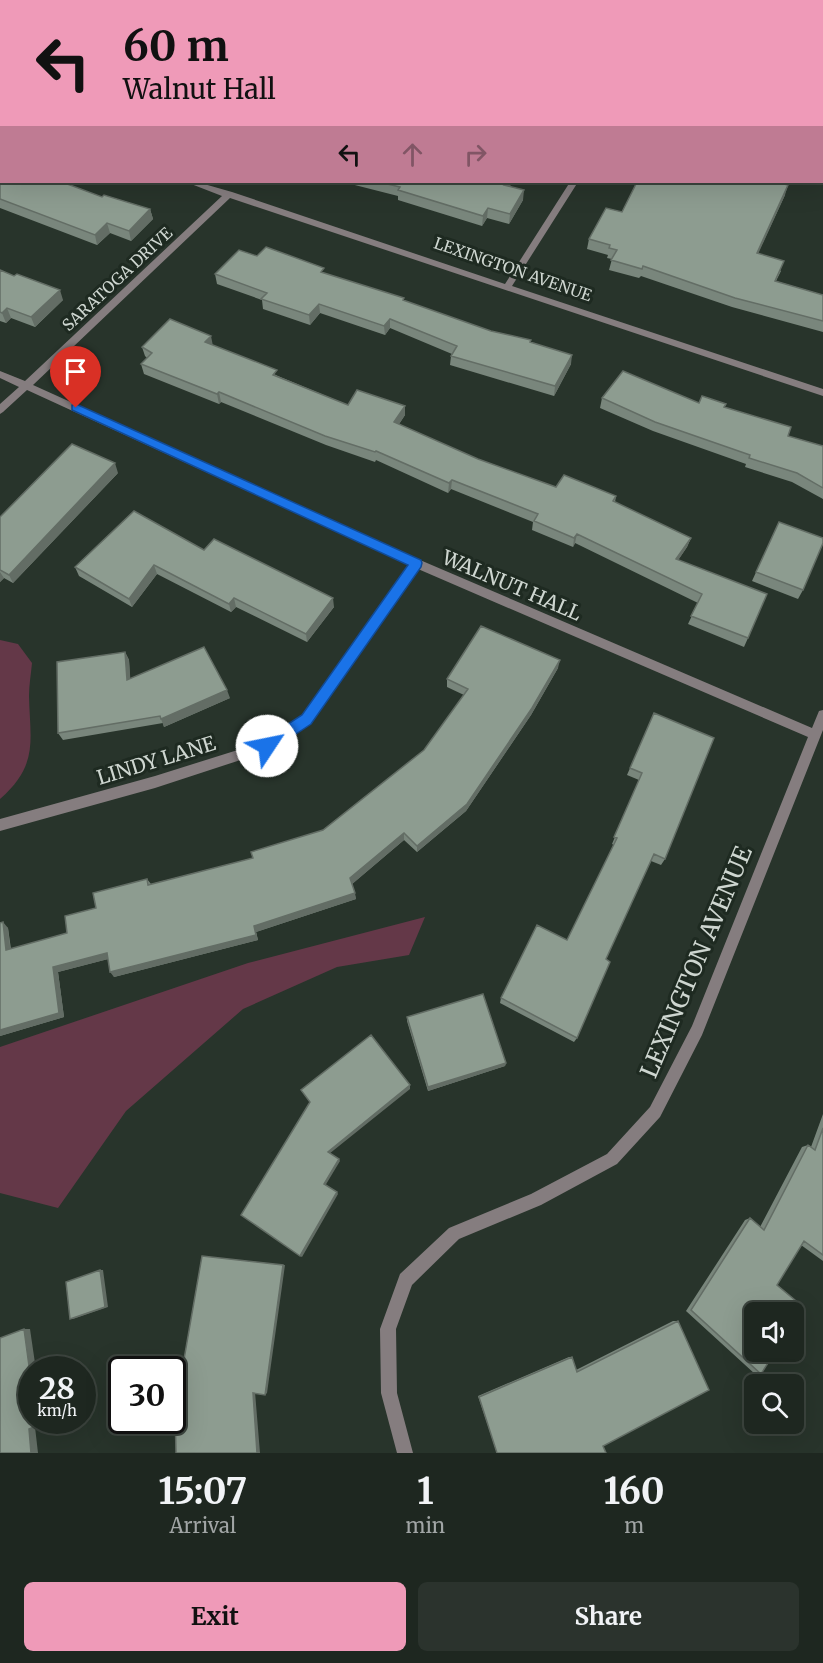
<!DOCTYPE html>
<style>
:root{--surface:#1e2720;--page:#2b332d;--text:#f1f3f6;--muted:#a1a5a5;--line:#3c443e;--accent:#ef9ab8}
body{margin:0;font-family:Merriweather,serif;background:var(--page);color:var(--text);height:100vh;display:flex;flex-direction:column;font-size:22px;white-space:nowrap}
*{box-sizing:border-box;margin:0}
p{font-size:20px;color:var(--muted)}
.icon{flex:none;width:33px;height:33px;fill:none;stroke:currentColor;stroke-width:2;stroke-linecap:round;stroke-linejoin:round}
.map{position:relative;height:1453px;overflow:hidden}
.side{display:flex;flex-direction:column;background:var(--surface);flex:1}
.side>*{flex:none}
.guide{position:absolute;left:0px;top:0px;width:824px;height:183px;box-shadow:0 6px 24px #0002,0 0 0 2px var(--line);background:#ef9ab8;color:#111;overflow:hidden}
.controls{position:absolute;left:744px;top:1302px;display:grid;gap:12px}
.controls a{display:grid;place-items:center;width:60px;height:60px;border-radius:9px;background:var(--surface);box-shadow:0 6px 24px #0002,0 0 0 2px var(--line);font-size:30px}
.speed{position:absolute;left:18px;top:1356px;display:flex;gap:12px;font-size:30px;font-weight:700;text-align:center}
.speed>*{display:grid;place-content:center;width:78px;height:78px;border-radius:50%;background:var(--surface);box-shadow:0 6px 24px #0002,0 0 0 2px var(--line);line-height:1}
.speed small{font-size:15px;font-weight:400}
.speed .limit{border:3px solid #111;border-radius:9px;background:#fff;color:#111}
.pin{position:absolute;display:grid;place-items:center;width:51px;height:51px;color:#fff;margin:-62px -26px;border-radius:50% 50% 50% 0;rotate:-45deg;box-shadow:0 0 6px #0007}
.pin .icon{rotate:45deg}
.me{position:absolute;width:66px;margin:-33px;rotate:56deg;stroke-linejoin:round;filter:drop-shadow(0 0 4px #0008)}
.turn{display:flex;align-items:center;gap:21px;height:126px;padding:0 24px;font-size:27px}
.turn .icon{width:78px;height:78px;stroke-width:2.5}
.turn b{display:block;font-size:42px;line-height:51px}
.lanes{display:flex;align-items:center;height:57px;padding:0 24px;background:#0003;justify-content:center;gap:30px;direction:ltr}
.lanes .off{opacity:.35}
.eta{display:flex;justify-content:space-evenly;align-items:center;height:102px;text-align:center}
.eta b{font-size:36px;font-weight:700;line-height:42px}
.action{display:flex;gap:12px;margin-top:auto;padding:12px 24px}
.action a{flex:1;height:69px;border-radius:9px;background:var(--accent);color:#111;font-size:24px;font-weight:700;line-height:69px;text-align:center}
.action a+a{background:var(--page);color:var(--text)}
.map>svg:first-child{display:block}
.green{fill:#643848}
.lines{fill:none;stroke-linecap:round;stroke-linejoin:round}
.street{fill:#857d7f;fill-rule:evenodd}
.secondary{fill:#b5a8ac;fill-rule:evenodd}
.wall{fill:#79867c}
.shaded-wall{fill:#636d65}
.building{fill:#8d9c90;stroke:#636d65;stroke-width:1.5}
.route{fill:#1a73e8;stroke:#114b97;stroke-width:1.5}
.labels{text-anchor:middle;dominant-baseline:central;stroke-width:6;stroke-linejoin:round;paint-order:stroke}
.far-street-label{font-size:16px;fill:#ced6d0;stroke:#1e2a21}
.street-label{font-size:20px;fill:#ced6d0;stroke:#1e2a21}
.near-street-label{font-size:24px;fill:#ced6d0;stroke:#1e2a21}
</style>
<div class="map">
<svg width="823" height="1453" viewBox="0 0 823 1453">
<rect width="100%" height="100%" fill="#28342b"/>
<path class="green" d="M609,0H823V55L822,2Z
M0,640L18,644L32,663C31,674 29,685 29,696C30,740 39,765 0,799Z
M425,917L409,955L337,967L243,1009L126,1111L58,1208L0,1193V1047L248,963Z"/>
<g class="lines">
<path class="street" d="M0,118H2V123H0Z
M186,182H197L232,192L505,284L570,182H578L512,286L823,389V396L230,198L33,385L420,560L812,728L819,711L823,710V730L702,1035L660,1117L617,1164L541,1205L459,1239L412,1285L396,1329L397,1393L413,1453H397L381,1393L380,1329L400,1274L449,1228L531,1194L607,1154L650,1107L692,1026L808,737L418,569L310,724L271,750L155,788L0,831V819L155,776L263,742L302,716L409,565L27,390L3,412L0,414V404L19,387L0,378V371L25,381L222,196Z"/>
<path class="secondary" d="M212,0L224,2H213Z
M822,168H823V173H822Z"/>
</g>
<path class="wall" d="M393,0H454L453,2H393Z
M0,156L2,182L102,197L150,209L153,219L131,241L110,233L97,245L0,208Z
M343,182H513L509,187L523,200L509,224L487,218L482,226L398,200V196Z
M777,183L785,195L758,253L781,271L776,281L823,295V332L732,307L641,276L639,278L609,270L612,259L607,258L608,255L587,249L589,239L622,212Z
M257,256L324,273L491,331L530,342L571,364L554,396L450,365L451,356L452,354L390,328L385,335L320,313L310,325L263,309L262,300L217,284L215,274Z
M0,270L63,300L35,327L11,318L6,323L0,321Z
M213,345L278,376L348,405L405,406V415L399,424L478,459L556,487L616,496L615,502L691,538L687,547L678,560L748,638L744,647L688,624L698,603L575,543L573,547L532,530L533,522L451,489L448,493L376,460L375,462L326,445L221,402L219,404L144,374L141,364L147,358L145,356L142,347Z
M602,398L726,404L725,407L788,436L823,446V499L792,482L745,467L746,464L653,431L600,408Z
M118,473L13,583L4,578L0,582V517Z
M779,522L803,590L798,599L752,581Z
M204,550L334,607L307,642L236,607L231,612L157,574L132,607L79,576L75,567Z
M125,652L129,660L130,679L230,698L164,727L163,723L63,740L58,733Z
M558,668L531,715L466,811L417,852L404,840L352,884L356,899L256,932L258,940L114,977L108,959L58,972L64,1017L0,1036V923L8,928L11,949L67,933L96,908L147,879L151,884L253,858L323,830L424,750L464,695L447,687V679Z
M654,713L665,859L661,865L651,861L606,959L577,1038L574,1042L500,1003L501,998L567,940L614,845L612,844L639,780L627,775Z
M407,1017L506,1063L505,1066L428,1091L407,1021Z
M823,1114V1261L801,1245L777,1285L761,1374H755L686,1311L745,1220L750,1218L760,1227L802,1147L808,1145L811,1147Z
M673,1321H678L603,1446L606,1453H497L478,1396L569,1357H572L576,1370Z"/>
<path class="shaded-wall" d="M445,0H454L453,2H443Z
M507,182H513L503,195L504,185Z
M788,185L785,195L754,263L757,253Z
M524,190L523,200L509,224L510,214Z
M488,208L487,218L482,226L483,216Z
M150,209L153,219L131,241L129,231Z
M107,223L110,233L97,245L95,235Z
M60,290L63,300L35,327L31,317Z
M319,304L320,313L310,325L309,315Z
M7,308L11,318L6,323L2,313Z
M390,319V328L385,335L384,326Z
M211,336L213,346L205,342Z
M572,355L571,364L554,396L555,386Z
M219,392L221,402L219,404L217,394Z
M405,406V415L394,432V422Z
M115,463L118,473L13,583L9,575Z
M452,480L451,489L448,493L449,483Z
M577,534L575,543L573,547L574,538Z
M691,538L687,547L673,568L676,559Z
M154,565L157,574L132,607L129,599Z
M0,572L4,578L0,582Z
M234,598L236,607L231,612L229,604Z
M333,598L334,607L307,642L306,634Z
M125,652L129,660L131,688L127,680Z
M560,660L558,668L531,715L466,811L417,852V846Z
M227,690L230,698L164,727L161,719Z
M404,833V840L351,885L350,878Z
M355,893L356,899L256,932L258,940L114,977L110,972Z
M3,922L8,928L11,955L6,950Z
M107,953L112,958L58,972L64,1017L0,1036V1030L53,967Z
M506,1063L505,1066L428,1091V1087Z
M410,1085V1089L329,1154L328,1152Z
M339,1159L340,1161L325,1186L324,1184Z
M337,1192L338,1194L302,1257L300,1256Z
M283,1265H285L267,1393L265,1395Z
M100,1270H103L108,1307L73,1319H70Z
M24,1329H30L36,1370H32V1388Z
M255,1392L260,1453H257L253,1393Z
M36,1420H42L43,1424L35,1427L38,1453H31L29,1429Z"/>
<path class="building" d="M411,0H445L443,2H410Z
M0,156L2,157V182H62L102,197L104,195L150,209L129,231L107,223L95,235L0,199Z
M379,182H507L504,185L524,190L510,214L488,208L483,216L398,190L400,187Z
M637,182H777H776L788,185L757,253L784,261L775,281L823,295V321L735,298L643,266L642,269L611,260L617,250L609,248L610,245L589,239L606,208L622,212Z
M266,247L324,268L321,272L404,298L403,300L491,331L531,340L530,342L572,355L555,386L451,356L457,346L390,319L384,326L319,304L309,315L261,299L267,293L215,274L239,250L257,256Z
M0,270L14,276L17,274L60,290L31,317L7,308L2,313L0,312Z
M170,319L211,336L205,342L277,370L273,375L348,405L357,390L405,406L394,422L478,459L556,487L564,475L616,496L613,501L691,538L676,559L767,594L748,638L691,616L702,594L577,534L574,538L534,521L538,514L452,480L449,483L376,451L375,452L325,436L219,392L217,394L141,364L152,353L142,347Z
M623,371L699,403L702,396L726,404L724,407L791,427L788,436L823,446V488L797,473L749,458L750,455L655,422L602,398Z
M72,444L115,463L9,575L0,570V517Z
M134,511L204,550L214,539L333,598L306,634L234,598L229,604L154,565L129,599L75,567Z
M779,522L823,538V543L803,590L756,572Z
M481,626L560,660L532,708L467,804L417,846L404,833L350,878L355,893L254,926L256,935L110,972L107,953L53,967L59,1013L0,1030V923L3,922L6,950L67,933L65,916L96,908L93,893L147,879L148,885L253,858L251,852L323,830L424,750L468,689L447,679Z
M204,647L227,690L161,719L160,716L58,733L57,662L125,652L127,680Z
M654,713L714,738L665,859L654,854L606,959L610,962L577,1038L501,998L537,925L567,940L617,838L614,837L642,773L630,768Z
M483,994L506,1063L428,1087L407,1017Z
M371,1035L410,1085L328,1152L339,1159L324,1184L337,1192L300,1256L241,1215L310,1102L301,1090Z
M823,1128V1255L804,1241L777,1285L802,1306L794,1321V1312H754V1352H775L761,1374L691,1310L750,1218L764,1230L808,1145L815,1150Z
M202,1256L283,1265L265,1395L253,1393L257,1453H176L175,1411Z
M100,1270L105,1307L70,1319L66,1282Z
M678,1321L709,1390L603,1446L606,1453H497L479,1397L572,1357L577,1372Z
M24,1329L32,1388V1420H36V1426L29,1429L31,1453H0V1338Z"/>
<path class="route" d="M76,404L421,560L422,563L421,567L311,724L272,750H262L260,746L262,741L302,715L408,565L72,410V405Z"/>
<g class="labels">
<g class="far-street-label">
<text transform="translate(513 269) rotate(19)">LEXINGTON AVENUE</text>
<text transform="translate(117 279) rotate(-43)">SARATOGA DRIVE</text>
</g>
<g class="street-label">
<text transform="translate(512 585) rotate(23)">WALNUT HALL</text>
<text transform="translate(156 760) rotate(-17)">LINDY LANE</text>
</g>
<g class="near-street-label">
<text transform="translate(696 962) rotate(-67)">LEXINGTON AVENUE</text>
</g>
</g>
</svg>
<div class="controls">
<a><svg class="icon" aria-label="sound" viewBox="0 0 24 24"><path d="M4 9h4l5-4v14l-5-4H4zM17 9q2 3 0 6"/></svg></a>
<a><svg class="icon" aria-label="search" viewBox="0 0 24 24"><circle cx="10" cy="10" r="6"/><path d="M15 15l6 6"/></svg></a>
</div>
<div class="speed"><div>28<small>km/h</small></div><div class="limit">30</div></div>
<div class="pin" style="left:76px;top:408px;background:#d93025"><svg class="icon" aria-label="arrive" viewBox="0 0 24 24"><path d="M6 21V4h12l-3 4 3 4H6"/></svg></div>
<svg class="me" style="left:267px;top:746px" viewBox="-20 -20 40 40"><circle r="19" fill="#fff"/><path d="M0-13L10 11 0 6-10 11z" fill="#1a73e8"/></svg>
<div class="guide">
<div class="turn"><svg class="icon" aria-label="left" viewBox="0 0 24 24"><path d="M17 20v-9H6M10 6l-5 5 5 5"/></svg><div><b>60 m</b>Walnut Hall</div></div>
<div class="lanes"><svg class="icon" aria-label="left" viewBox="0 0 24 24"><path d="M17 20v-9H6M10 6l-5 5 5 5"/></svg><svg class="icon off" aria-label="ahead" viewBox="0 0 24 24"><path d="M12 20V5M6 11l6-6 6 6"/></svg><svg class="icon off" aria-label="right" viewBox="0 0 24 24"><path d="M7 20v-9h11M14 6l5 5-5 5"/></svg></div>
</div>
</div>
<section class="side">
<div class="eta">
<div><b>15:07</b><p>Arrival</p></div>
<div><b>1</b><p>min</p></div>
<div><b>160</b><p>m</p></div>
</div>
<div class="action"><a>Exit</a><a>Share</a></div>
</section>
